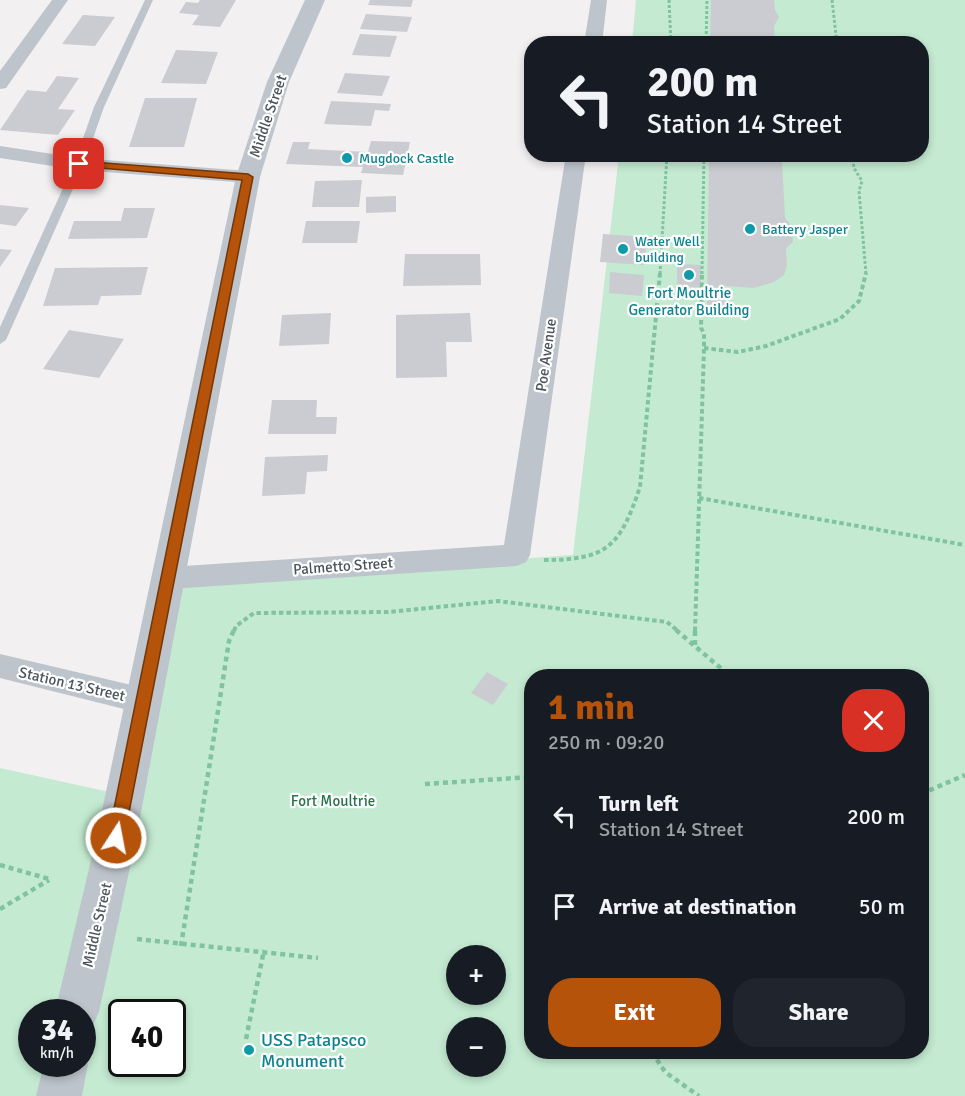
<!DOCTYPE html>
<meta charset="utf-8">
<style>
:root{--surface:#171b24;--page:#20242c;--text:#f1f3f6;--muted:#9ea1a6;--accent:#b45309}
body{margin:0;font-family:Signika,sans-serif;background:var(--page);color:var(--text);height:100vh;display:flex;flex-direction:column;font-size:22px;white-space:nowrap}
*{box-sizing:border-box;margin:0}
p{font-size:20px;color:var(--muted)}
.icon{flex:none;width:33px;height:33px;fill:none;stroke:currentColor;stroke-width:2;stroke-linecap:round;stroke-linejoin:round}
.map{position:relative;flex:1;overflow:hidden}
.panel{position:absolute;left:524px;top:669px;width:405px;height:390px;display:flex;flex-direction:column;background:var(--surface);border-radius:24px;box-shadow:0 3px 9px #0003}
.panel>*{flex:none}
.top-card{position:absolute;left:524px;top:36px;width:405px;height:126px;border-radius:24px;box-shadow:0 3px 9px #0003;background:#171b24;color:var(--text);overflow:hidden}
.buttons{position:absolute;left:446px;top:945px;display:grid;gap:12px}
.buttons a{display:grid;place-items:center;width:60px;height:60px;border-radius:50%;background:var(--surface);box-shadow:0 3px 9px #0003;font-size:30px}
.speed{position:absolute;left:18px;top:999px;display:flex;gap:12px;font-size:30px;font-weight:700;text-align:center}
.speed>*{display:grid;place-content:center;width:78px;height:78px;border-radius:50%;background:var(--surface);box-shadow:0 3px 9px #0003;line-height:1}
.speed small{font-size:15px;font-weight:400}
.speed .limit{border:3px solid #111;border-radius:9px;background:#fff;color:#111}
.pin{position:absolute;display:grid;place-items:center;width:51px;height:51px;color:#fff;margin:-26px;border-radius:12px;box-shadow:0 3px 9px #0006}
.me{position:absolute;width:66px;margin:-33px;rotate:11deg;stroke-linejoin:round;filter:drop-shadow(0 0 4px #0008)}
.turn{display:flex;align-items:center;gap:21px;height:126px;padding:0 24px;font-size:27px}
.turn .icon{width:78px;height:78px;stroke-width:2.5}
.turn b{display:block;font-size:42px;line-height:51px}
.round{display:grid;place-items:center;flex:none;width:63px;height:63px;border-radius:24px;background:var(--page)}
.overview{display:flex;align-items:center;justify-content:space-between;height:102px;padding:0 24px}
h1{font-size:36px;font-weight:700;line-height:45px;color:var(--accent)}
.cta{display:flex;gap:12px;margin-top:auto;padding:12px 24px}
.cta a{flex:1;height:69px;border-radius:24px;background:var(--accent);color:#fff;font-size:24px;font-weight:700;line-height:69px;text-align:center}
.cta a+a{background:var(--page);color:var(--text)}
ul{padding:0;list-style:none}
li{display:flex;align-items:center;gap:18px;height:90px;padding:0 24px}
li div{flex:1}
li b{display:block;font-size:22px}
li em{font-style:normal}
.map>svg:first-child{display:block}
.green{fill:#c4ead1;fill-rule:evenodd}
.building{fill:#cbccd1}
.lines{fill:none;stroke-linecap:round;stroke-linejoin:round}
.path-far2{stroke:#80c49f;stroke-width:3;stroke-dasharray:3 2;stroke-linecap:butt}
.path-far1{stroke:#80c49f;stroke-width:4;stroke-dasharray:4.5 3;stroke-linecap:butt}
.path{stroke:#80c49f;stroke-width:4.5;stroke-dasharray:5 4;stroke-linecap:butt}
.service{fill:#bdc4cb;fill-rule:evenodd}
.minor{fill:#bdc4cb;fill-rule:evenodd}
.tertiary{fill:#bdc4cb;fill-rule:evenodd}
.route{fill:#b45309;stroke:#753606;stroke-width:1.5}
.culture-dot{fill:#0f9aa8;stroke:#fff;stroke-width:2}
.labels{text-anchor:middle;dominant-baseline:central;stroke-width:4.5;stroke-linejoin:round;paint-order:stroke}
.far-culture-label{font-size:14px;fill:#0d838f;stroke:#fff;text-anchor:start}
.street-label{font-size:15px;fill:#4a535b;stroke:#fff}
.culture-label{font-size:15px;fill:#0d838f;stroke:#fff}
.park-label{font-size:15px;fill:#237448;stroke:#fff}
.near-culture-label{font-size:18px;fill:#0d838f;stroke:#fff;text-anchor:start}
</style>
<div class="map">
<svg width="965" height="1096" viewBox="0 0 965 1096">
<rect width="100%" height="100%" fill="#f2f0f0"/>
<path class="green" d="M636,0H965V1096H0V768L132,797L174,583L573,555L619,155L921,154V44L632,43ZM531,676H921V1052H531ZM456,956H495V994H456ZM32,1012H82V1064H32ZM122,1012H172V1064H122ZM456,1028H495V1066H456Z"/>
<path class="building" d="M200,0H236L220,27L192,25L199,15L179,13L186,2L198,3Z
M370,0H413L411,7L368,5Z
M711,0H774L775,10L779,17L774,26L775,44H710Z
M366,14L412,17L407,32L360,29Z
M83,15L115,17L95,46L62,44Z
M360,34L397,36L390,57L352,55Z
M176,50L218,52L206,84L161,83Z
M345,73L390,76L382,96L337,93Z
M57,76L79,78L58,109L75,110L58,135L0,130L27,90L46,92Z
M145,98H197L184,147H129Z
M331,101L391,104L389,111L375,110L371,126L324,124Z
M371,141L410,142L403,175L361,173L363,167L286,164L293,142H310L308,149L368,152Z
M709,154H787L782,160L785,218L791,225L793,242L786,248L787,265L784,275L774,282L754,288L725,286L726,307L707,305Z
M362,180L359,207H312L315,181Z
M396,196V212L366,213V197Z
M0,205L29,208L16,226L0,224Z
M124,208H155L147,238L68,239L74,221H121Z
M306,221H360L357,243H302Z
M603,234L646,237L645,265L600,262Z
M0,249L12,250L0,267Z
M405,254H480L481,285L403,286Z
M677,264L701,265V288L677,285Z
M148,267L141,295L101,296L98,305L43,306L55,268Z
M610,272L644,275L642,296L609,293Z
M331,313L329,344L279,346L282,315Z
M470,313L472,342H446L447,377L396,378V315Z
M69,330L124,339L99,378L43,369Z
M272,400H317L316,417H337L336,434H268Z
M328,455L327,471L307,472L305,494L262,496L265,457Z
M487,672L508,684L493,705L471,693Z"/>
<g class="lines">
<path class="path-far2" d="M669,0L671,44
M832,0L837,44
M706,44L707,0
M852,154L854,168L862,181L859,191L866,274
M660,274L667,154
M702,274L704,154"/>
<path class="path-far1" d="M704,348L738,352L766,346L840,319L859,301L866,273
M699,498L965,545
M544,560C608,560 620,546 640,487L660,273
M234,631L236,626L254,613L388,612L498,601L667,622L678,631
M695,631L704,348V333L701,328L702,273"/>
<path class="path" d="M676,630L730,676
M695,645V630
M425,784L531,777
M921,794L965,775
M0,865L49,879
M0,909L49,880
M137,939L318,958
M181,946L229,641L234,630
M525,972L531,973
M246,1039L264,950
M652,1052L665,1072L699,1096"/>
<path class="service" d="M145,0H153L104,107L84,164L6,340L0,344V327L74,164L94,107Z"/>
<path class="minor" d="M52,0H68L6,88L0,89V71Z
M591,0H607L602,44H584Z
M0,146L79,158L248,171L255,173L258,177L255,181L248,183L79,170L0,158Z
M566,154H586L530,555L526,562L516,566L169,589L159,586L155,578L159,570L169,567L504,545Z
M0,654L144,688L155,692L159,701L155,710L144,714L0,678Z"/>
<path class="tertiary" d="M305,0H325L289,82L260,177L136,839L99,1012L92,1027L82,1032V1012H55L96,839L236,177L267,82Z
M82,1050L88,1064L82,1096H36L44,1064H82Z"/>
</g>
<path class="route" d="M79,161L248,174L253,177L124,838L122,844L116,846L110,844L108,838L242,180L76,166V162Z"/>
<g class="culture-dot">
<circle cx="347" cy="158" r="6"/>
<circle cx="750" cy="229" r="6"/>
<circle cx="623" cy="249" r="6"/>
<circle cx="689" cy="275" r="6"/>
<circle cx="249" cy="1050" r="6"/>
</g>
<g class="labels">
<g class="far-culture-label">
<text x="359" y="158">Mugdock Castle</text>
<text x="762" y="229">Battery Jasper</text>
<text x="635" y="241">Water Well<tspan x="635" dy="16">building</tspan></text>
</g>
<g class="street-label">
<text transform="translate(268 116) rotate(-71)">Middle Street</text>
<text transform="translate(546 355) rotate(-82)">Poe Avenue</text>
<text transform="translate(343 566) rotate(-4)">Palmetto Street</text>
<text transform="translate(72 684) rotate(13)">Station 13 Street</text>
<text transform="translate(97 925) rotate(-77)">Middle Street</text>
</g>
<g class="culture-label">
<text x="689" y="293">Fort Moultrie<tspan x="689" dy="17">Generator Building</tspan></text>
</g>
<g class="park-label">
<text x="333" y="801">Fort Moultrie</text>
</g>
<g class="near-culture-label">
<text x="261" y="1040">USS Patapsco<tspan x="261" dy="21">Monument</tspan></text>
</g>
</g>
</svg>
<div class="buttons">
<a>+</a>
<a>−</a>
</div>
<div class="speed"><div>34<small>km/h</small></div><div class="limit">40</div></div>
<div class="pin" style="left:79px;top:164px;background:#d93025"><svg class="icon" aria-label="arrive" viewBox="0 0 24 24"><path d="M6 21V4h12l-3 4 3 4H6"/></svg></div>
<svg class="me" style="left:116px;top:838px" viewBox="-20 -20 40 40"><circle r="17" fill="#b45309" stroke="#fff" stroke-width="3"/><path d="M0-11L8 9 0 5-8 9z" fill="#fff"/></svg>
<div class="top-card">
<div class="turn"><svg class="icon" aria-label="left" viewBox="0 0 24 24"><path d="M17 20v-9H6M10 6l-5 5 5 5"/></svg><div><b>200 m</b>Station 14 Street</div></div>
</div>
<section class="panel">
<div class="overview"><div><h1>1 min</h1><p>250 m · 09:20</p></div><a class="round" style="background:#d93025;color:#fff"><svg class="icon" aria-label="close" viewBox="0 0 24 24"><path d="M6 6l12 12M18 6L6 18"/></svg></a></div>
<ul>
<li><svg class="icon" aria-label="left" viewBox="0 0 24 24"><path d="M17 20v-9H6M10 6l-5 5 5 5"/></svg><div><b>Turn left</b><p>Station 14 Street</p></div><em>200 m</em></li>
<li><svg class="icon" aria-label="arrive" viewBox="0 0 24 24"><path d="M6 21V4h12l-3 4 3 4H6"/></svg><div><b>Arrive at destination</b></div><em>50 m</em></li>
</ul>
<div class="cta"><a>Exit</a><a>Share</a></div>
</section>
</div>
